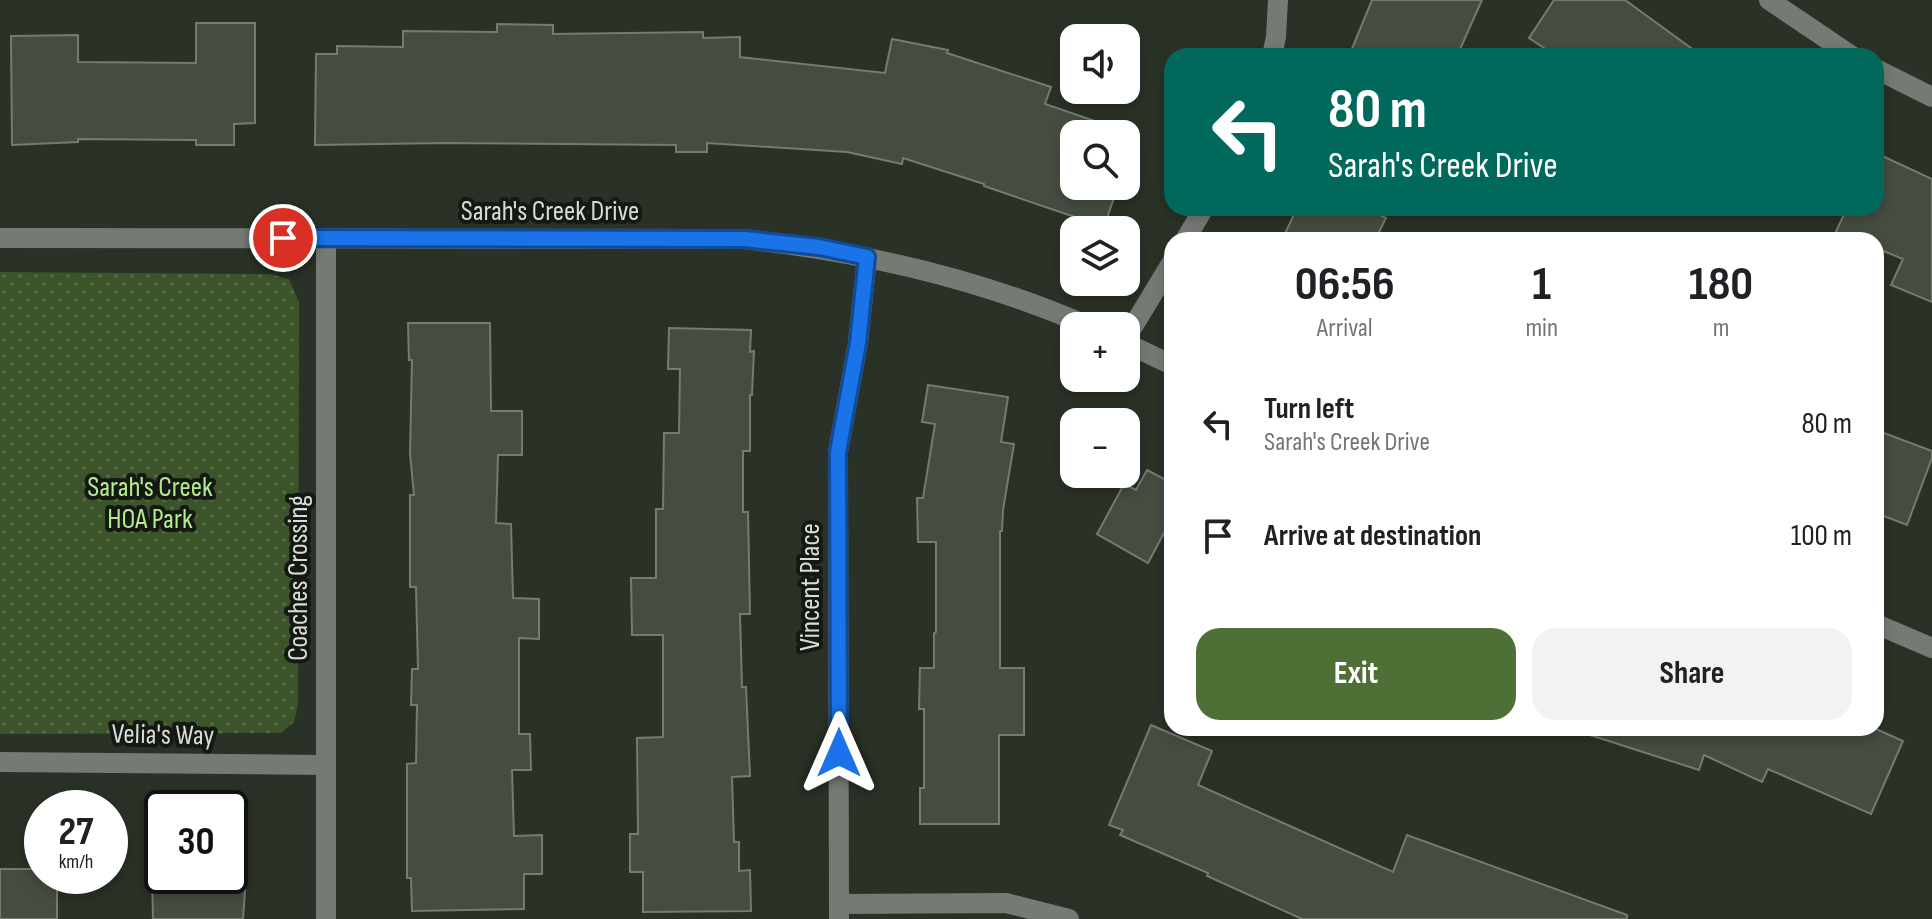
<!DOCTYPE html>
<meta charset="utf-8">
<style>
:root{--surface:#fff;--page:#f2f2f2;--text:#202124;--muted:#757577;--accent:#4e6f36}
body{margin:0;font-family:"Sofia Sans Condensed",sans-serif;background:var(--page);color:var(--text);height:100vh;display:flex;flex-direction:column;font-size:30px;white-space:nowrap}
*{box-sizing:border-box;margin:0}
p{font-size:26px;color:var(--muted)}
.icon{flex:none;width:44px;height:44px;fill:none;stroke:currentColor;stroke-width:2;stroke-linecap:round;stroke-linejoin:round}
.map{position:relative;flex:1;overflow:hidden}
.drawer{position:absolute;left:1164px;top:232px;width:720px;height:504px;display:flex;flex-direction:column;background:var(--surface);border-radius:24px;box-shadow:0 4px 12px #0003}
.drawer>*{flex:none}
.guide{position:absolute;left:1164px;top:48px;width:720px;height:168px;border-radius:24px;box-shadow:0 4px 12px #0003;background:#00695c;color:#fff;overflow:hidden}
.controls{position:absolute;left:1060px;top:24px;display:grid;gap:16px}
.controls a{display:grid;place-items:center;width:80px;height:80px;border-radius:16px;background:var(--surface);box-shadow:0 4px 12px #0003;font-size:40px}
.speed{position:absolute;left:24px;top:790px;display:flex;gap:16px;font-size:40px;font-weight:700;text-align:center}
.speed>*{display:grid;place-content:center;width:104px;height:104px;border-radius:50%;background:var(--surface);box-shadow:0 4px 12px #0003;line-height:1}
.speed small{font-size:20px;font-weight:400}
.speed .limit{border:4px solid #111;border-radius:12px;background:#fff;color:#111}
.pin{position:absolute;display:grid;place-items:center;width:68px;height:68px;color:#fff;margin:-34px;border:4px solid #fff;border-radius:50%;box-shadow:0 2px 8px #0007}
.me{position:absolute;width:88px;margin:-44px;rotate:0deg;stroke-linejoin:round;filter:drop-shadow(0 0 6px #0008)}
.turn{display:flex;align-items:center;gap:28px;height:168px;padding:0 32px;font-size:36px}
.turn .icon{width:104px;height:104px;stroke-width:2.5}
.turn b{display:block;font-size:56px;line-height:68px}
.eta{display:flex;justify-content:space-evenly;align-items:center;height:136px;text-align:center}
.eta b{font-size:48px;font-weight:700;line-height:56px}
.cta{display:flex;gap:16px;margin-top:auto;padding:16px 32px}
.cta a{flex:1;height:92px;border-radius:24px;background:var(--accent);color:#fff;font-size:32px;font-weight:700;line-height:92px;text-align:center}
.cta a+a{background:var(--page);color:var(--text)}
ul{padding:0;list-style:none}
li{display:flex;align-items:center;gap:24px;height:112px;padding:0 32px}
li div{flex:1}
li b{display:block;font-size:30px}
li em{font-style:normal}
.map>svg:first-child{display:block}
.park{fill:url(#park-dots)}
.building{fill:#454c40;stroke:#747c6f;stroke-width:2}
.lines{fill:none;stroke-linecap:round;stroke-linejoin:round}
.minor{stroke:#767a74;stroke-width:20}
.route-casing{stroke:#114b97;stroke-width:20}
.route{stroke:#1a73e8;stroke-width:14}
.labels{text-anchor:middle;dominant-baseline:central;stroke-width:8;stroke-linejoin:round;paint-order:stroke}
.street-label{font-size:28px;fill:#d8ddd6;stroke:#151813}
.park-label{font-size:28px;fill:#b4eb8f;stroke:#151813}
</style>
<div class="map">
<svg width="1932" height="919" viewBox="0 0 1932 919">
<defs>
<pattern id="park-dots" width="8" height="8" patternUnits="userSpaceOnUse" patternTransform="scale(2)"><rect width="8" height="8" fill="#3b5429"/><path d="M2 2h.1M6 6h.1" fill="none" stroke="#576c47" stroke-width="1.8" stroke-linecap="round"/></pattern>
</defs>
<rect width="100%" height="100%" fill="#2a3126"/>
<path class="park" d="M0,272L270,274L289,279L299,302L298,704L294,722L281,733L0,734Z"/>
<path class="building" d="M1372,0H1482L1457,56H1349Z
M1554,0H1625L1702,56H1556L1529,38Z
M196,23H255V123L234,124V145H196V140L78,139V142L12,145L11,36L78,35V62L196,63Z
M497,24L553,25V34L703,32V38L740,37V57L885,73L892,39L948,50L947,53L1051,87L1045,104L1112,127L1110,134H1074V186H1118L1104,227L984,186V184L903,158L902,164L847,152L707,143V152H676V145L443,143L315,145L316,54H337V46L403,47V31L497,32Z
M1876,153L1932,179V302L1891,285L1903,259L1876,248V240H1832L1847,208H1876Z
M1297,208H1366L1386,218L1375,240H1282Z
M408,323H490L491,411H522V455H498L496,523L511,524L513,598L539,599V639L519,638V734H530L531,770H512L514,836L542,835V874H524V909L412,911L411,878H407V764L416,763L417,705H411L412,669H418L416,587H410V495H414L410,454L412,360H409Z
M669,328L751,330L750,352L754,351L752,395H750V451H743V512H748L750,614H740L742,687H746L750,776L732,777L734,842H739V871L750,870L751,911L643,912V872H630V834H638L637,738L663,737V635H632L631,578H656V509H663L664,433H679L680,369H668Z
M928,385L1008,397L1001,442L1014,444L1003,510L1002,531H1000V668H1024V735H999V824H920V788H924V709H919L920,668H934V633L936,632V542H918L917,498H923L935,424L922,422Z
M1876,430L1932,451V458L1907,525L1876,513Z
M1147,470L1172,483V518L1148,563L1097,534L1124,484L1136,490Z
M1151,725L1212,751L1198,785L1393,872L1407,835L1627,915V919H1302L1207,876L1208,873L1120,835L1123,830L1109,825Z
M1592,728H1874L1903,741L1871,814L1768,769L1762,782L1704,755L1699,770L1590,735Z
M0,869H42V876H57V919H0Z
M152,876H246L243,919H153Z"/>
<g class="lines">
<path class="minor" d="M1769,0L1852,56
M1272,56L1276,37L1278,0
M1876,69L1932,97
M0,238L744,239C863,252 978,278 1088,326
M326,238V919
M1185,240L1204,208
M1126,338L1172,262
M1126,343L1172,365
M1876,624L1932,648
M0,762L325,765
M839,904L1006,903L1069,919
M839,919L838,452L858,343L867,257"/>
</g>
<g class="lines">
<g class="route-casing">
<path id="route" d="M283,238L744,239L819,247L867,257L858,343L838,452L839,753"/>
</g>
<use href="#route" class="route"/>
</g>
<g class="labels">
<g class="street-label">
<text x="550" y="211">Sarah's Creek Drive</text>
<text transform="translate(298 578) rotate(-90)">Coaches Crossing</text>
<text transform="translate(810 587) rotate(-90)">Vincent Place</text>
<text transform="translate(163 735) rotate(1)">Velia's Way</text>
</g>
<g class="park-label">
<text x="150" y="487">Sarah's Creek<tspan x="150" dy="32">HOA Park</tspan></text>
</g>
</g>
</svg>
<div class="controls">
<a><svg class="icon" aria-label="sound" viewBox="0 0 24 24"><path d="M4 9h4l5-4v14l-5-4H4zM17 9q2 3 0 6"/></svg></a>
<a><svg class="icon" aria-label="search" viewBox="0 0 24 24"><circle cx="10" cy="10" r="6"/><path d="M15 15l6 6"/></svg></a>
<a><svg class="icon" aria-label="layers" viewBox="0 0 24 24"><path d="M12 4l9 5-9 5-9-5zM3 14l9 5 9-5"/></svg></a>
<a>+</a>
<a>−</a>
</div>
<div class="speed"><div>27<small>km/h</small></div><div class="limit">30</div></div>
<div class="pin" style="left:283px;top:238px;background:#d93025"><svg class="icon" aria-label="arrive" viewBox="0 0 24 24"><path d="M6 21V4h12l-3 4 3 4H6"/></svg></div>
<svg class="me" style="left:839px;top:753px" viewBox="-20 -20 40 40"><path d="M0-17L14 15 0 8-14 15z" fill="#1a73e8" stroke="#fff" stroke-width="4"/></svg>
<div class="guide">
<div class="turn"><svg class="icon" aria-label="left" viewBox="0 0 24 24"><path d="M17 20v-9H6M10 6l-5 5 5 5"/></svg><div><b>80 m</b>Sarah's Creek Drive</div></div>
</div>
<section class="drawer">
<div class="eta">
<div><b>06:56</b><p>Arrival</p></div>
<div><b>1</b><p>min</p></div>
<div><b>180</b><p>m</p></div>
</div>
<ul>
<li><svg class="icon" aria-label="left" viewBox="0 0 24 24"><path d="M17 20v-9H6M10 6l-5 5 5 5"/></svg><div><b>Turn left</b><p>Sarah's Creek Drive</p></div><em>80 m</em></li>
<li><svg class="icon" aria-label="arrive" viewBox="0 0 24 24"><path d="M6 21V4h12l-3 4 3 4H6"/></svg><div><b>Arrive at destination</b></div><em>100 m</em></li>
</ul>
<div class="cta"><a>Exit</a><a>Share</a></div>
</section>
</div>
